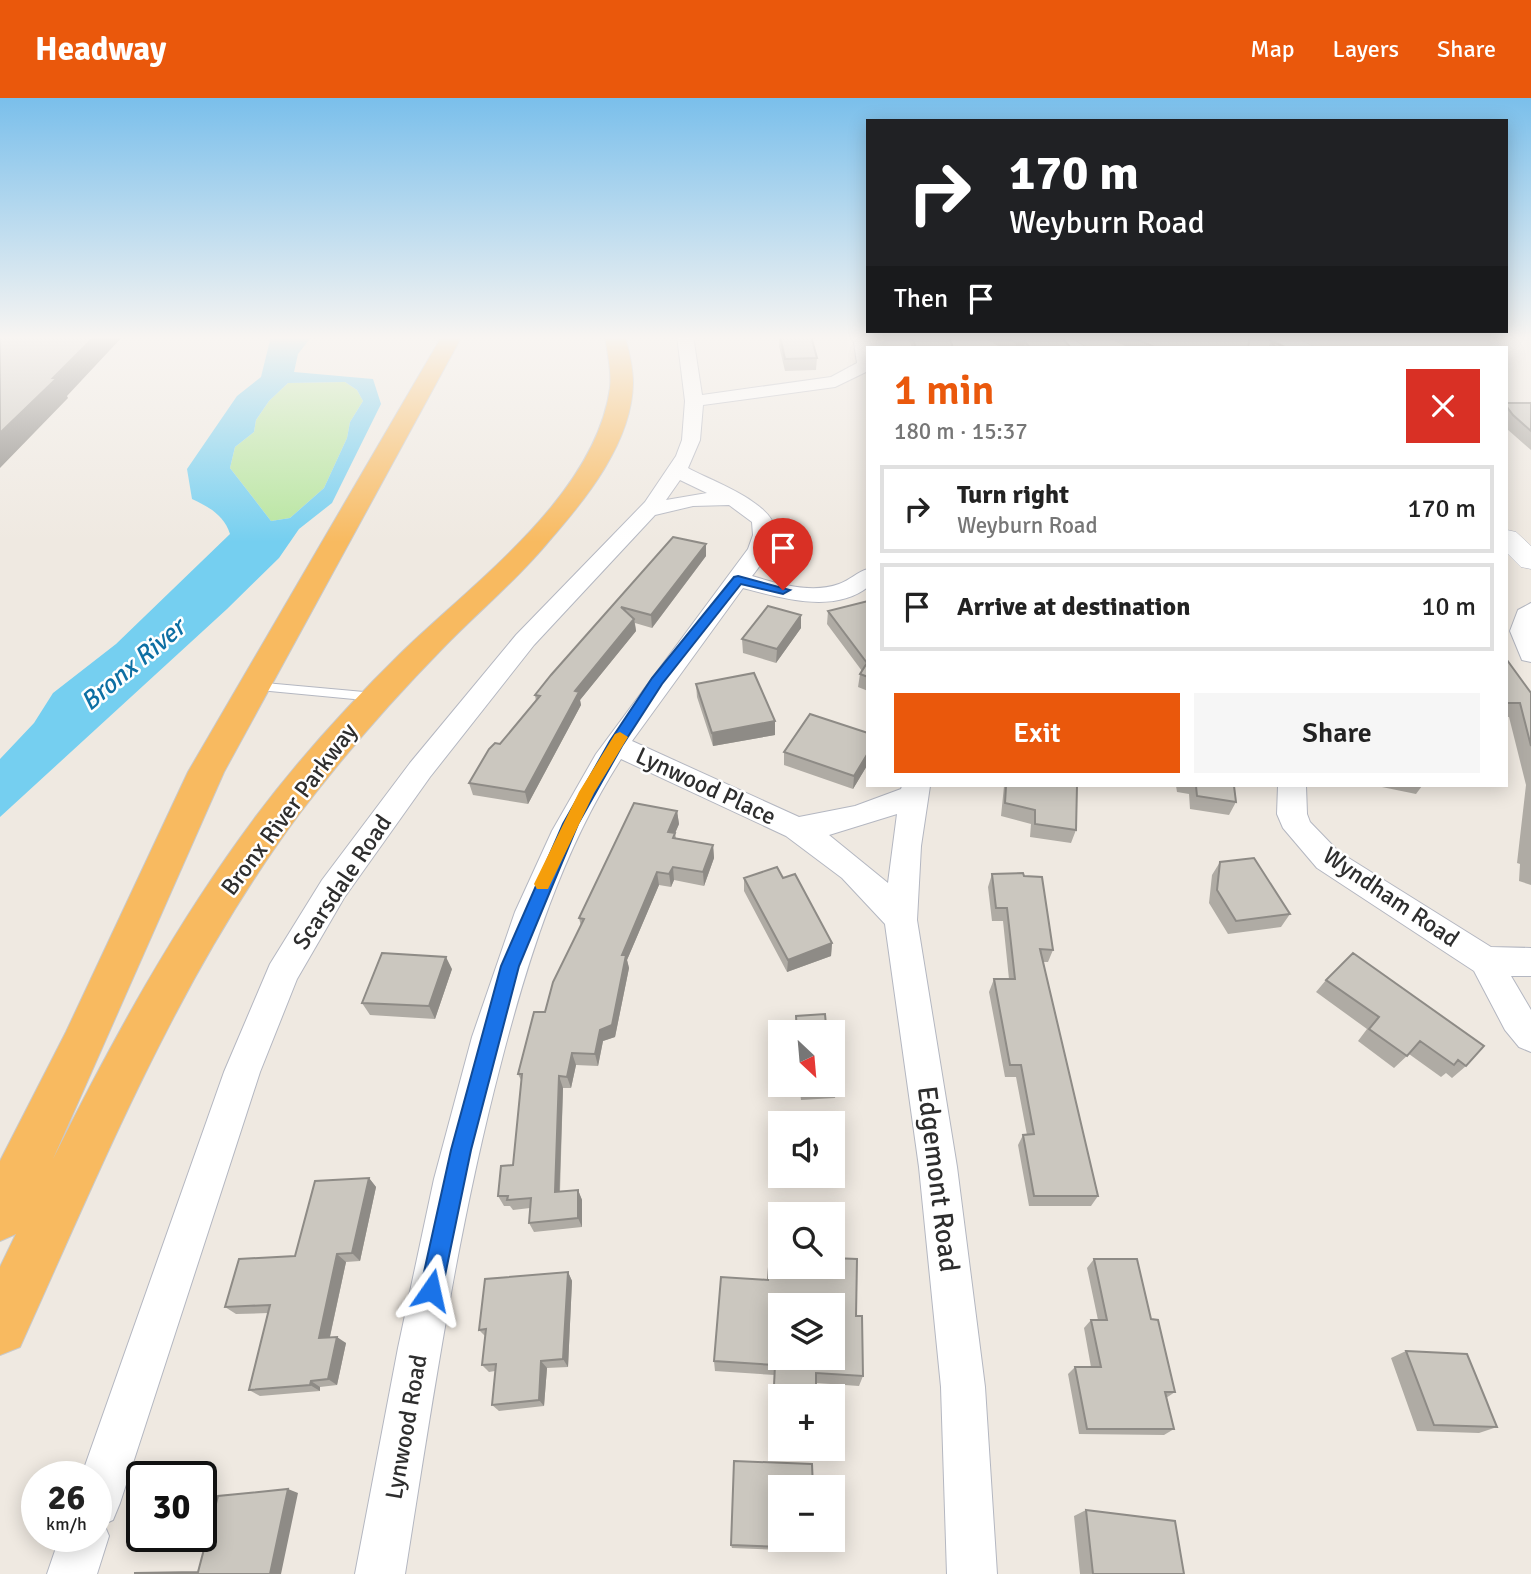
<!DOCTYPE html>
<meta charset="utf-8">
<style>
:root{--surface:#fff;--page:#f6f6f6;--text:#222;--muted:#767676;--line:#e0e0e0;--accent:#ea580c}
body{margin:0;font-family:Signika,sans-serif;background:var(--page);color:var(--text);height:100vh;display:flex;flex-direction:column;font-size:26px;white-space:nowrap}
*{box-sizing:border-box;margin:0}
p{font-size:23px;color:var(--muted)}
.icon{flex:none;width:38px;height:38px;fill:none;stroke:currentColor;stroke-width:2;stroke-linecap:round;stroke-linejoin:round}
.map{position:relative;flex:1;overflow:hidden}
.details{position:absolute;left:866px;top:248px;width:642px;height:441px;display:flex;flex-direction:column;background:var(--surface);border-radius:0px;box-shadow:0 4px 18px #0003}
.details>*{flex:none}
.guide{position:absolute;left:866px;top:21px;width:642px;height:214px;border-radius:0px;box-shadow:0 4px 18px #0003;background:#202124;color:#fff;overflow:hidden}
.needle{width:46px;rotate:154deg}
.controls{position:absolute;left:768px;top:922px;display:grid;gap:14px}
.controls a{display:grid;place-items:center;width:77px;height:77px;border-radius:0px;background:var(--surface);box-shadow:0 4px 18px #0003;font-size:35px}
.speed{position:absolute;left:21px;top:1363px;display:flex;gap:14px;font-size:35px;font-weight:700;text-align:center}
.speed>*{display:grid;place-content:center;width:91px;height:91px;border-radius:50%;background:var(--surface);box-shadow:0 4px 18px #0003;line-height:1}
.speed small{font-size:18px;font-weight:400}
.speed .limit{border:4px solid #111;border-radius:10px;background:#fff;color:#111}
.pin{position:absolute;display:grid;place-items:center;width:60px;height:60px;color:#fff;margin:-72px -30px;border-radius:50% 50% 50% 0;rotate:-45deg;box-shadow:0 0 7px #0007}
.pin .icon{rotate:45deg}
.me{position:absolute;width:77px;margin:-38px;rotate:11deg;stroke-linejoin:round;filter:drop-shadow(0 0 5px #0008)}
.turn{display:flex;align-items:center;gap:24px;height:147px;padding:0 28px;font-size:32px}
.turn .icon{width:91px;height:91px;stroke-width:2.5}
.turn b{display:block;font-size:49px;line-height:60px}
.then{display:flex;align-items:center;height:66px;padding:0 28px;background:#0003;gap:14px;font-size:26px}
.round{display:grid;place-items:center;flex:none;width:74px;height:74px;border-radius:0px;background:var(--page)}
.overview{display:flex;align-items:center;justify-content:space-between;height:119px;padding:0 28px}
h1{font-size:42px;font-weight:600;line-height:52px;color:var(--accent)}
.primary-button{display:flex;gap:14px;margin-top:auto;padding:14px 28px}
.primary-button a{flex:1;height:80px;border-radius:0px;background:var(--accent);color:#fff;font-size:28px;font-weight:600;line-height:80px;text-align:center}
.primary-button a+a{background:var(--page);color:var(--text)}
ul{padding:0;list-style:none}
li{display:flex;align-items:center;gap:21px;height:88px;margin:0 14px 10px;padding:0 14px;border:4px solid var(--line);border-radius:0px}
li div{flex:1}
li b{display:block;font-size:26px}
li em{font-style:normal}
header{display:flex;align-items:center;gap:42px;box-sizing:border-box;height:98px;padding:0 35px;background:var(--accent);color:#fff}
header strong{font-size:33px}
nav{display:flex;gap:38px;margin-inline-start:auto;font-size:24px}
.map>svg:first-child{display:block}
.green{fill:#b6e59e}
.water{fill:#75cff0;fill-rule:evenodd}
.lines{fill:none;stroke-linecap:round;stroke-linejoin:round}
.service-casing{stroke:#b4b7c1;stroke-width:2}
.minor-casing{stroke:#b4b7c1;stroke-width:2}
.tertiary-casing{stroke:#b4b7c1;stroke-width:1}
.trunk-casing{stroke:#c9c9c9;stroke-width:2}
.service{fill:#fff;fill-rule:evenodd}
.minor{fill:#fff;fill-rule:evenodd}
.tertiary{fill:#fff;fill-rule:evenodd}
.trunk{fill:#f8ba60;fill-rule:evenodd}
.wall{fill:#afaba4}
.shaded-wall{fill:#8e8b86}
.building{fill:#cbc7bf;stroke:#8e8b86;stroke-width:2;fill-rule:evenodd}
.route{fill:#1a73e8;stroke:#114b97;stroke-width:2}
.slow{fill:#f59e0b}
.labels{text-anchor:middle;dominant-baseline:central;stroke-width:5;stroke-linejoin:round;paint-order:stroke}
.street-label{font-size:24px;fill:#2e2e2e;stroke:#fff}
.water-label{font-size:26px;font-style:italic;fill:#0d6fa3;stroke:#fff}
.near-street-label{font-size:28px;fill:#2e2e2e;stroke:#fff}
</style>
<header>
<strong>Headway</strong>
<nav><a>Map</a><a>Layers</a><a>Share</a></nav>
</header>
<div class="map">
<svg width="1531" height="1476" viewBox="0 0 1531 1476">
<rect width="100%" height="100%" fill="#efe9e1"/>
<path class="green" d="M345,284L357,292L363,303L350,324L347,340L324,390L290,420L271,423L230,370L235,349L254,334L256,322L269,303L288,285Z"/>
<path class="water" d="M271,238H312L298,256L294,274L373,281L381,306L332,405L299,431L279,460L227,511L0,719V661L34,625L53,595L116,546L230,436C224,417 209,409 192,401L187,371L237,298L261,279ZM345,284L357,292L363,303L350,324L347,340L324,390L290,420L271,423L230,370L235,349L254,334L256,322L269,303L288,285Z"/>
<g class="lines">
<g class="service-casing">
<path id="service" d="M253,584L375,595L381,599L375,603L249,591L247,588L249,585Z"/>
</g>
<g class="minor-casing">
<path id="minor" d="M677,238H693L702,297L831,279L857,265L853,238H869L871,250H868V273L835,289L703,307L700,342L688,370C709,382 776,405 775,434C774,450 762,465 752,478C778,486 812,496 839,486C850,482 857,474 868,471V489C834,516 781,500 743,490L632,643L799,719L855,708L901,691L902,688H930L921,748L917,822L957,1069L985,1289L997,1476H947L941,1289L919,1069L885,826L842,780L786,738L621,661C562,753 528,860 501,965C457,1133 432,1305 405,1476H355L398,1250L434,1081L472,939L515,814L552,733L596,656L748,451L753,437L752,424L729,407L693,408L655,417L534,547L430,679L344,800L297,881L260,974L120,1405L113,1422L104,1426L109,1438L97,1476H47L60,1438H96V1379H81L224,974L270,866L322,782L410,665L516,537L645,404L676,358L682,342L685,303ZM680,382L707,395L666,402ZM897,716L888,785L829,737Z
M1047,238H1067L1087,250H1067Z
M1531,505V564L1522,562L1510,533L1518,512Z
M1278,688H1306L1307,716L1310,724L1339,754L1491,849L1531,850V878H1511L1531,912V954L1519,949L1505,932L1474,873L1317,770L1283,730L1277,716Z"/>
</g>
<g class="tertiary-casing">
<path id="tertiary" d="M1267,238H1293L1316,250H1289Z
M1507,432L1516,434L1531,448V471L1521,469L1507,455Z"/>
</g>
<g class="trunk-casing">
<path id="trunk" d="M442,238H462L224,674L53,1061C112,943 175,827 254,721C298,662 349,606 401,555C474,484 595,398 610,290C612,272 607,255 605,238H625C629,253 633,269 633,285C632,344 586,401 549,443C517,482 478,514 443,550C392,602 344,657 300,715C179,877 103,1066 20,1249L0,1257V1169L16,1136L0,1143V1063L66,934L188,674Z"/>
</g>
<use href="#service" class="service"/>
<use href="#minor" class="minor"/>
<use href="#tertiary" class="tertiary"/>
<use href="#trunk" class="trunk"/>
</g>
<path class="wall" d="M779,238L817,260L816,272L785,273L779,248Z
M908,238H949L953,250H912Z
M981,238H1061L1071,250H1002Z
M1103,238H1250L1248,250H1130Z
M1271,243L1287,250H1268Z
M1507,305H1531V352L1507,331Z
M673,439L706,446V458L652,530L635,525L636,533L580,602L581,607L528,706L473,697L469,685L536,603L535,597Z
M868,503V593L858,589L860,576L862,573L827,526L828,513Z
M801,530L776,565L743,555L742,541Z
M1507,562L1531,595V787L1519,783L1520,766L1517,765L1526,687L1509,619H1507Z
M696,586L775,623V637L713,648L697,599Z
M868,635V666L853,691L784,667V654Z
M1004,688H1077L1076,732L1071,745L1030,739L1031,726L1001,718Z
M1176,688H1234L1236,704L1229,717L1190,711L1189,696L1177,694Z
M1377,688H1422L1416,696Z
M677,713L679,726L675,735L676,740L713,747L714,760L704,788L674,782L671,789L659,787L627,862L629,870L615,939L603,943L598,968L576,967L571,990H563L560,1094L578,1092L582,1102V1129L534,1134L529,1125L530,1110L513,1112L510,1108H504L498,1098L513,1067L522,984L518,976L581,828L579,820Z
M1220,764L1290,816L1281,829L1228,836L1209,805L1212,777Z
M992,776L1053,852L1048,864H1043L1098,1098L1091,1108H1029L1018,1047L1023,1037H1027L1016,979H1005L989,894L994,881H1009L1003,823H992L988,789Z
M744,780L832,845L831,858L787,874L744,793Z
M1353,855L1466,968L1452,980L1446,975L1441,979L1409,956L1394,970L1358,943L1367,931L1316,894L1326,882Z
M452,871L435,921L370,917L362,905Z
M796,918L826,927L839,960L837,972H835L837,988L835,1000L801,1002L800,993H790L789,987H833L795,934Z
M777,935H780V978L777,947Z
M369,1080L376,1089L360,1163L346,1164L330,1239L346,1245L337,1287L320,1289V1293L260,1298L249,1292L268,1215L236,1216L225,1209L295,1158Z
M1094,1161L1151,1221L1175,1294L1166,1300L1174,1331L1164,1337L1079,1336L1068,1276L1075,1269H1091L1084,1230L1091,1222H1098L1087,1170Z
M568,1174L572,1183L568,1269L547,1270L544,1308L499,1313L492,1307L495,1273L489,1274L482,1267L485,1238L479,1232Z
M856,1218L863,1278L859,1288L816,1285L780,1298V1317H773L775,1277L715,1273L714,1263Z
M1406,1253L1497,1329L1479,1335L1417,1333L1391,1260Z
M1086,1412L1184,1476H1080L1074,1418Z
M731,1447L813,1450L812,1453L732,1450Z"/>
<path class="shaded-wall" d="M95,238H123L67,298L68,300L0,370V335Z
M1025,243L1024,250H1015L1016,245Z
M706,446V458L652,530L651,517Z
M801,517V530L776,565L777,551Z
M634,521L636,533L580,602L581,607L528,706L525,694L575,593Z
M775,623V637L713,648L712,635Z
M868,655V666L853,691L854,678Z
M677,713L679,726L670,747L668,734Z
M713,747L714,760L704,788L703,774Z
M673,769L674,782L671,789L669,776Z
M657,774L659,787L627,862L629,870L615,939L603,943L598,968L595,956L600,932L622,857Z
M832,845L831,858L787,874L788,862Z
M446,859L452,871L435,921L429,908Z
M572,955L576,967L571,990L567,979Z
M559,978L563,990L559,1104L555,1094Z
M369,1080L376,1089L360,1163L352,1155Z
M578,1092L582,1102V1129L578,1120Z
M337,1156L346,1164L328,1247L319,1240Z
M568,1174L572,1183L568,1269L563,1261Z
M337,1239L346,1245L337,1287L328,1281Z
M541,1263L547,1270L544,1308L539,1302Z
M311,1283L320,1289V1293L310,1287Z
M288,1391L298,1395L281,1476H270Z"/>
<path class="building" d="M0,238H95L53,280H57L0,335Z
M780,238H811L817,260L785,261Z
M912,238H949L953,250H916Z
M1003,238H1061L1071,250H1030L1025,243L1016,245Z
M1129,238H1250L1248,250H1157Z
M1271,243L1287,250H1276Z
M1507,305H1531V333L1513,317L1507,309Z
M673,439L706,446L651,517L621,509L634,521L575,593L579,594L525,694L469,685L489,651L495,645L500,646L540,598L535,597L551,577Z
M868,503V579L860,576L867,565L828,513Z
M768,508L801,517L777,551L742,541Z
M1507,562L1531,595V648L1520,605H1507Z
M754,575L775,623L712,635L696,586Z
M810,616L868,635V655L854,678L784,654Z
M1006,688H1077L1076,732L1035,726V712L1005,705Z
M1196,688H1234L1236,704L1197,698Z
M634,705L677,713L668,734L675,735L673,740L713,747L703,774L673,769L669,776L657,774L622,857H626L612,927L600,932L595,956L572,955L567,979L559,978L555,1094L578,1092V1120L529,1125L531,1100L507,1102L508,1098H498L501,1068L513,1067L522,976H518L534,914H545L553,884L584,821L579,820Z
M1254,760L1290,816L1236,823L1217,792L1220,764Z
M777,769L783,780L795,776L832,845L788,862L744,780Z
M1023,775L1024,778L1042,779L1053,852L1040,851L1098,1098H1034L1023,1037L1034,1036L1021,967H1010L994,881H1015L1007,810H996L992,776Z
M382,855L446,859L429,908L362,905Z
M1353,855L1484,948L1466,968L1458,962L1454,967L1420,943L1407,958L1369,931L1379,919L1326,882Z
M825,916L826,927H835L839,960L833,961L837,988L802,990L801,987H833V934H787H797L796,918Z
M777,935H780V967Z
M369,1080L352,1155L337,1156L319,1240L337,1239L328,1281L311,1283L310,1287L249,1292L270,1207L225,1209L239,1161L295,1158L315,1083Z
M770,1156H780V1169H833V1160L857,1161L856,1218H862L863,1278L816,1275V1298H780V1308H773L775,1267L714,1263L721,1179L768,1182ZM780,1208H833V1260H780Z
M1094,1161H1137L1151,1221L1158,1222L1175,1294H1165L1174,1331H1087L1075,1269H1101L1091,1222H1107Z
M568,1174L563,1261L541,1263L539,1302L492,1307L496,1266L482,1267L486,1231L479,1232L485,1181Z
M1406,1253L1467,1256L1497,1329L1434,1327Z
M734,1363L812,1366L813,1390H780V1442H813V1450L731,1447Z
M288,1391L270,1476H135V1475L198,1474L218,1398Z
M1086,1412L1175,1423L1184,1476H1093Z"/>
<linearGradient id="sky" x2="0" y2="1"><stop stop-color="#7abfeb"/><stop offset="0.54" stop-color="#f8f5f2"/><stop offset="1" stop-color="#f8f5f2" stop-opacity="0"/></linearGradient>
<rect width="1531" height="444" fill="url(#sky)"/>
<path class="route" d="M738,478L790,492L783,496L741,486L662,586L622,648L578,726L519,868L471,1052L442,1192L439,1200L431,1203L423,1200L420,1192L451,1052L501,868L563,726L610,643L652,580L734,479Z"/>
<path class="slow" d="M620,634L628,639L594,695L548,791H537L534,786L579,694L615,636Z"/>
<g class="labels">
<g class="street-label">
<text transform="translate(706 688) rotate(25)">Lynwood Place</text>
<text transform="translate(289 711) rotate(-53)">Bronx River Parkway</text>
<text transform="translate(342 784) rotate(-56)">Scarsdale Road</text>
<text transform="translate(1391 799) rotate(34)">Wyndham Road</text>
<text transform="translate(406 1329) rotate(-80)">Lynwood Road</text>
</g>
<g class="water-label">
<text transform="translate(133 567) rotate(-40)">Bronx River</text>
</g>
<g class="near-street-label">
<text transform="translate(938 1081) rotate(83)">Edgemont Road</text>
</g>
</g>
</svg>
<div class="controls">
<a><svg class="needle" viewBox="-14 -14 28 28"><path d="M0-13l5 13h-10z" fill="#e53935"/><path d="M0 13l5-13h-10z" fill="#767676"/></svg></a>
<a><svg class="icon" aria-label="sound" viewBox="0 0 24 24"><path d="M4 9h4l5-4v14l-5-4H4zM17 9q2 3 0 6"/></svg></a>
<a><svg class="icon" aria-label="search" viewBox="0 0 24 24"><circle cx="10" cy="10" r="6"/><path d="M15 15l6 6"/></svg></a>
<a><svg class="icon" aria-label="layers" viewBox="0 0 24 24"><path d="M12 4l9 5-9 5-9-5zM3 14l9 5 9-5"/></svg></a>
<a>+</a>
<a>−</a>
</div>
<div class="speed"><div>26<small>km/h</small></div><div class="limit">30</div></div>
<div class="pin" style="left:783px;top:492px;background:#d93025"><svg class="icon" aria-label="arrive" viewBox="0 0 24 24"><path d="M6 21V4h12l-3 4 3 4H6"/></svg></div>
<svg class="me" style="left:431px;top:1192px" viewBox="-20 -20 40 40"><path d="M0-17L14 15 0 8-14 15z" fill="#1a73e8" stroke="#fff" stroke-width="4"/></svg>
<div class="guide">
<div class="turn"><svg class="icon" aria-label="right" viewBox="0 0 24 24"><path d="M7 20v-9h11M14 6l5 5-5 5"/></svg><div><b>170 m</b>Weyburn Road</div></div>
<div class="then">Then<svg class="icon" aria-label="arrive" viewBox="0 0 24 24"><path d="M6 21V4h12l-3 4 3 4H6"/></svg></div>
</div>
<section class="details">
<div class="overview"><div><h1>1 min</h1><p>180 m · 15:37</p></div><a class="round" style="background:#d93025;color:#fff"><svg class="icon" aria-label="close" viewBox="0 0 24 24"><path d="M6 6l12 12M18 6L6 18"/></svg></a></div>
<ul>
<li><svg class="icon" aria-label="right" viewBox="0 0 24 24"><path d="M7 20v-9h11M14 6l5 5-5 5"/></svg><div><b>Turn right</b><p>Weyburn Road</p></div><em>170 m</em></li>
<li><svg class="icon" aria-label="arrive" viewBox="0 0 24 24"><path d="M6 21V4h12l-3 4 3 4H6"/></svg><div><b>Arrive at destination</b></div><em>10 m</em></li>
</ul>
<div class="primary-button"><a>Exit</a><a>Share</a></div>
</section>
</div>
